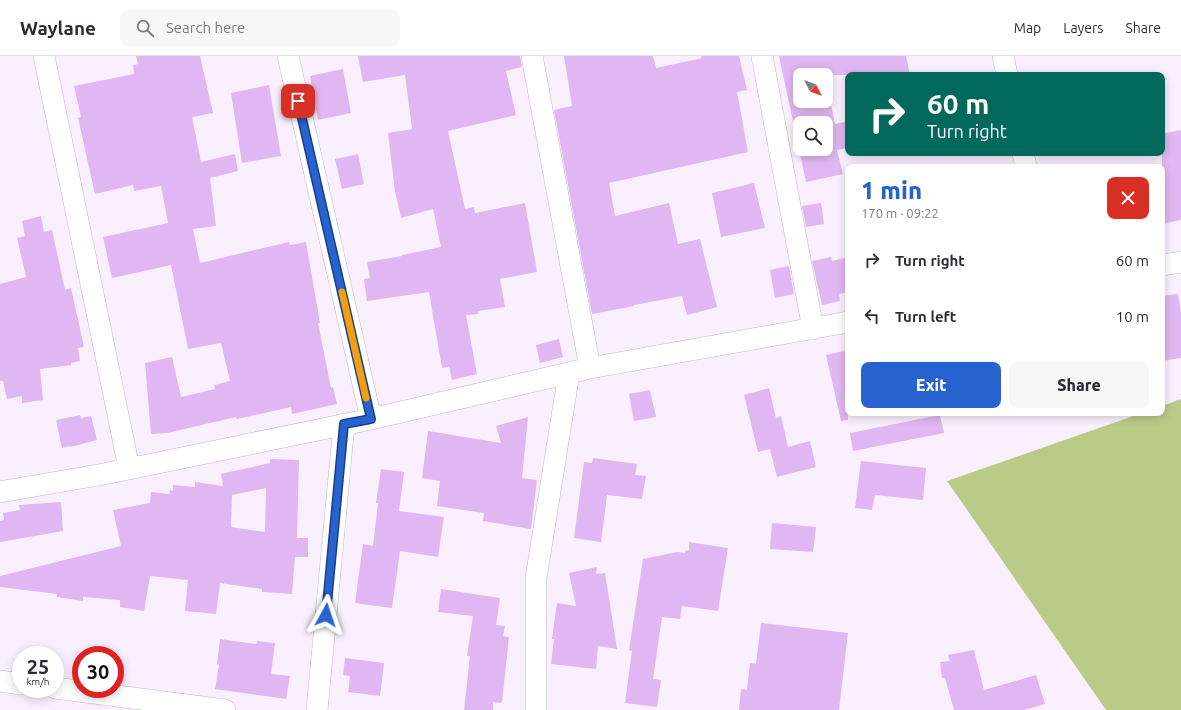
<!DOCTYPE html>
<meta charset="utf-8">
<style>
:root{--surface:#fff;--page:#f7f7f7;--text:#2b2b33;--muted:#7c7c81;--line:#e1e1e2;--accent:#2762cf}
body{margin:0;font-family:Ubuntu,sans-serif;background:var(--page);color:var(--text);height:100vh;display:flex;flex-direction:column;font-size:15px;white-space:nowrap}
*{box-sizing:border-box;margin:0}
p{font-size:13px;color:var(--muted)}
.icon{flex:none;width:22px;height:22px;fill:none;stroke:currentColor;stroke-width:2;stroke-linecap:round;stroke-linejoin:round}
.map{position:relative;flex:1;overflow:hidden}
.panel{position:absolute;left:845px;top:108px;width:320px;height:252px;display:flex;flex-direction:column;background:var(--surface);border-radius:8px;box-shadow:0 2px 10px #0003}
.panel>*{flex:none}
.top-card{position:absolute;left:845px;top:16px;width:320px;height:84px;border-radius:8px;box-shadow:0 2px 10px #0003;background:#00695c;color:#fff;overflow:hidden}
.needle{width:26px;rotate:132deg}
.tools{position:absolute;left:793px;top:12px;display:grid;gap:8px}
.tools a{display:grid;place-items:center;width:40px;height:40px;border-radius:8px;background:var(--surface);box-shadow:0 2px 10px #0003;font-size:20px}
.speed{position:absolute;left:12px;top:590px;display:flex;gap:8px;font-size:20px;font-weight:700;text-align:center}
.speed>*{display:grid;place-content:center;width:52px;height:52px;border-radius:50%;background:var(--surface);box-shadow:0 2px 10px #0003;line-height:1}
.speed small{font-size:10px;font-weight:400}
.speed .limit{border:6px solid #d22;background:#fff;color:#111}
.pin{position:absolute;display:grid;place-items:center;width:34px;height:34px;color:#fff;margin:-17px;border-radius:8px;box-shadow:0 2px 6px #0006}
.me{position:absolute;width:44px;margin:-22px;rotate:5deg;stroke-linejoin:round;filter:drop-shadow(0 0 3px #0008)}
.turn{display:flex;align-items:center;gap:14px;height:84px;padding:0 16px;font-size:18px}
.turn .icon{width:52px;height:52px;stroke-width:2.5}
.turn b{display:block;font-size:28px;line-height:34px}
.round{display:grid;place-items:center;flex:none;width:42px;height:42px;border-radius:8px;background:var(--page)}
.headline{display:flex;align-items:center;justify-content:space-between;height:68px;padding:0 16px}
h1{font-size:24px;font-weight:800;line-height:30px;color:var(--accent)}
.button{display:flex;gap:8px;margin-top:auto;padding:8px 16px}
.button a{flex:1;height:46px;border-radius:8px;background:var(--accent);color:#fff;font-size:16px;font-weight:800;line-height:46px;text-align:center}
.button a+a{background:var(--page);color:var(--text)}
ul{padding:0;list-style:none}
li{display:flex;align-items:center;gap:12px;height:56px;padding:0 16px}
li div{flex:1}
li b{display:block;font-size:15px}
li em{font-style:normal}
header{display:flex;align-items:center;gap:24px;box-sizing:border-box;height:56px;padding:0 20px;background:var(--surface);border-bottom:1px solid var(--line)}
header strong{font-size:19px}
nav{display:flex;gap:22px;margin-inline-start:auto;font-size:14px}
.search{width:280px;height:36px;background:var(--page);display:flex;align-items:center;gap:10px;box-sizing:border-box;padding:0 14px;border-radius:8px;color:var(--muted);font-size:15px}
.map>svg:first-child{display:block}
.green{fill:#bacb88}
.building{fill:#e0b7f2;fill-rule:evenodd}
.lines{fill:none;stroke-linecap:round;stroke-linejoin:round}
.minor-casing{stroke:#c5b4cb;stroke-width:22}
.minor{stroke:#fff;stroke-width:21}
.route-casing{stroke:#194087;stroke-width:10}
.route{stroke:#2762cf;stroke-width:7}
.slow{stroke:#f59e0b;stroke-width:7}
</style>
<header>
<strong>Waylane</strong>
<div class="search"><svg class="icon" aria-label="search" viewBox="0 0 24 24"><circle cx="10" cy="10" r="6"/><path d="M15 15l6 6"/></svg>Search here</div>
<nav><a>Map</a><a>Layers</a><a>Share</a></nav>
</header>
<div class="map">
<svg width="1181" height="654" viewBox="0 0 1181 654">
<rect width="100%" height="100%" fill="#faeffe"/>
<path class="green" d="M1181,343V654H1106L947,425L1142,357H1162V350Z"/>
<path class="building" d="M136,0H200L213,57L192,61L201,106L235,98L238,115L210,122L216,170L193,173L200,207L289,186L290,189L306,186L320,267H318L331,332L333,331L337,348L292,358L291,351L237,363L236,361L167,377L151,378L145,307L172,301L181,341L215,333L214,329L230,325L221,287L188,293L171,209L112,222L103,181L168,167L161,130L134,135L133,129L95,138L78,62L81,61L74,30L134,18L133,9L138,8Z
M358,0H520L522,11L506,15L516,59L448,75L465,153L474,151L475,157L525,147L537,216L500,223L505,251L478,255V258L466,259L477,318L452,324L449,311L442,312L429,236L367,245L364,223L370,222L367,206L402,200V199L441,191L433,153L401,162L395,135L388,77L412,73L405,19L363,26Z
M564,0H653L656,12L702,2L701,0H739L747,34L737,36L748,96L609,127L615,160L669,147L678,188L700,183L717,251L687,259L682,240L634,249V250L592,258L554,54L572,50Z
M779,0H906L910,19H800V45H826V24L835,68L848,65V92L837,94L843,118L806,126ZM800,67H826V93H800Z
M343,13L351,57L318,64L310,20Z
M269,29L281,100L242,107L231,37Z
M1181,74V164L1162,168V78Z
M358,98L364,128L342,133L335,103Z
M754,127L765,172L721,181L712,137Z
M821,147L824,168L806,171L802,150Z
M41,160L44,176L52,174L65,234L71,232L84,291L78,292L80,305L71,307V309L40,313L43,344L22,347V340L7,343L3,325H0V228L26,221L17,182L25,180L22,165Z
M831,201L832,205L848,201V236L839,238L840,245L822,249L812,205Z
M789,210L794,238L775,242L770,214Z
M1178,238L1181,256V302L1162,305V240Z
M559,283L563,301L540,307L536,289Z
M848,294V364L841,365L826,299Z
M769,332L776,362L781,360L788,391L810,385L816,411L777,421L770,393L758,396L744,339Z
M650,334L656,361L634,365L629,338Z
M80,359L81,362L91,360L97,384L70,391L69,390L62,392L56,364Z
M940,359L944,377L853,395L850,377Z
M528,361L522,422L537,424L531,473L483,465L484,457L437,450L440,425L422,422L428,375L501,387L496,370Z
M593,402L637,408L635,419L646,420L642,443L607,439L601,486L574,482L584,406L592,407Z
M270,403L299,404L297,482H308V501H295L292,538L262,536V533L220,527L216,558L185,555L188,524L150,520L144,555L120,551V544L83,541V545L57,541V538L0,531V520L121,490L113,454L150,447L151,436L169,438L170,434L173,435V429L195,431V426L223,430L221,418L270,407ZM266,432L265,476L231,471L232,439Z
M861,405L926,412L923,444L875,439L872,454L855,452Z
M381,413L404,416L399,455L444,461L438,501L400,495L392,552L355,547L363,488L373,490L378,447H376Z
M61,446L63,475L0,486V465L4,464L3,457L20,454L19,449Z
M772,467L816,471L813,496L770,493Z
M689,486L728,492L718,555L682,550L680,563L662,561L653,623L661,624L657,651L625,647L632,595L629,594L643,503L677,496L685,497V495L689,494Z
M597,511L596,518L605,517L617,593L598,590L596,613L551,608L554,583H552L557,547L576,550L569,517Z
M441,533L500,542L496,569L505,570L503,580L509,581L502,647L493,646V654H464L470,600H467L473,560L438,556Z
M761,567L848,577L839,654H739L741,633L747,634L750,607L756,608Z
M220,583L256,588L257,585L275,587L271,618L290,620L286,643L215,633L219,609L217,608Z
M974,594L984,634L1036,619L1045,648L1024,654H954L945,622H942L940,606L950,605L948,599Z
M345,602L384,607L380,640L348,636L350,620L343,619Z"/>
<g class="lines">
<g class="minor-casing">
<path id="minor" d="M44,0L129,412
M288,0L371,363
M532,0L590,312
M762,0L813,273
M1003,0L1007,19
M1023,97L1026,111
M1162,209L1181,206
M0,436L104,418L371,363L590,312L848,266
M0,625L21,628
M55,632L225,654
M317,654L344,368
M536,654V522L569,317"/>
</g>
<use href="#minor" class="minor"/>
</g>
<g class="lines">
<g class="route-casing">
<path id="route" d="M298,45L371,363L344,368L326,559"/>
</g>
<use href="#route" class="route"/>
<path class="slow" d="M342,236L366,342"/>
</g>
</svg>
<div class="tools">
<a><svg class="needle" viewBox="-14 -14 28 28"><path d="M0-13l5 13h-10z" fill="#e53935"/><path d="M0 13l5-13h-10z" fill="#7c7c81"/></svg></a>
<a><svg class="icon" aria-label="search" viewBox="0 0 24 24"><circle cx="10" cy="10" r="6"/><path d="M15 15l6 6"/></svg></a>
</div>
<div class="speed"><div>25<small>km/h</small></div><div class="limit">30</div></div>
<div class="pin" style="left:298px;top:45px;background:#d93025"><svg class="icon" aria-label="arrive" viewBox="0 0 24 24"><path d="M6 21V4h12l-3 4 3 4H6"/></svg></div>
<svg class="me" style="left:326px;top:559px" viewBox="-20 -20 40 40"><path d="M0-17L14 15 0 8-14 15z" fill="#2762cf" stroke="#fff" stroke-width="4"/></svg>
<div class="top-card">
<div class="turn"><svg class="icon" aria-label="right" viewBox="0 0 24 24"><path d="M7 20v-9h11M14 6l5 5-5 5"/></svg><div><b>60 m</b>Turn right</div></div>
</div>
<section class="panel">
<div class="headline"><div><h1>1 min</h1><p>170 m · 09:22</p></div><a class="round" style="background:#d93025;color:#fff"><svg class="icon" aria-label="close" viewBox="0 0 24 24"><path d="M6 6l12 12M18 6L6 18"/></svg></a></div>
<ul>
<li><svg class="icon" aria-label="right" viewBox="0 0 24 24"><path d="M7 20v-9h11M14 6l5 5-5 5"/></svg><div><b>Turn right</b></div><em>60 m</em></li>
<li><svg class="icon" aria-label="left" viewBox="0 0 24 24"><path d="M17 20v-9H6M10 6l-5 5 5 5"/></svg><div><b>Turn left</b></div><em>10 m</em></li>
</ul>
<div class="button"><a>Exit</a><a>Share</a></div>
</section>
</div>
